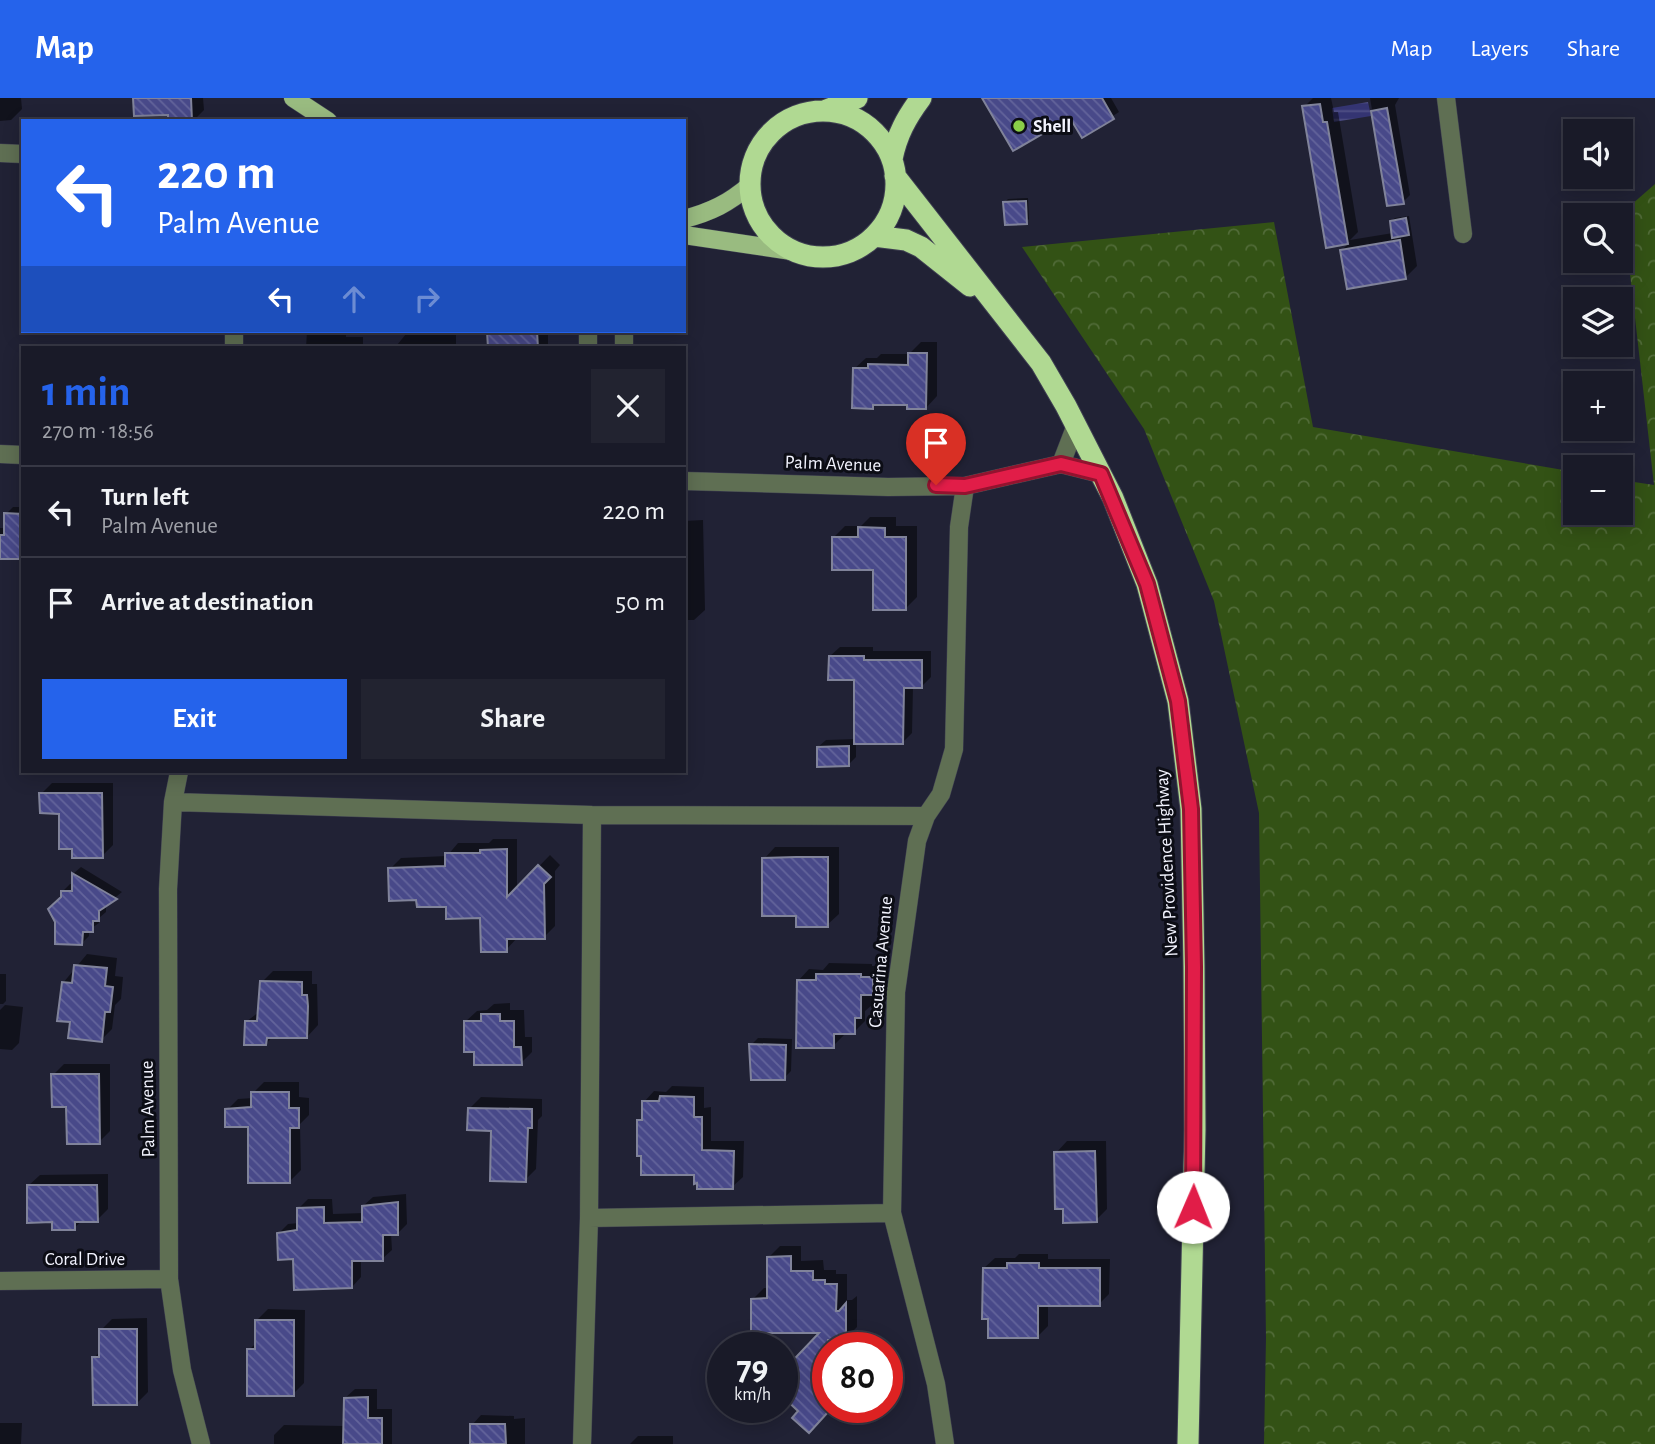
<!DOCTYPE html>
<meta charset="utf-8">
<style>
:root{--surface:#191a28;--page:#222330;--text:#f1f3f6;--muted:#9fa1a8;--line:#373845;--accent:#2563eb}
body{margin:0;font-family:"Alegreya Sans",sans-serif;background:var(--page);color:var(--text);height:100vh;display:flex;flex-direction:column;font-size:26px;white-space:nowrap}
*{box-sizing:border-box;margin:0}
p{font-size:23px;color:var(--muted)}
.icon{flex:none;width:38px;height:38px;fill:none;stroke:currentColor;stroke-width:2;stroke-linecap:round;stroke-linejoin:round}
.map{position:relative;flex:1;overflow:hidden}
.panel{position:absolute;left:21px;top:248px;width:665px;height:427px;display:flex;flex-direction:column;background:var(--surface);border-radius:0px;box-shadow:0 4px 18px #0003,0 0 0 2px var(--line)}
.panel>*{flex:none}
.guide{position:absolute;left:21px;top:21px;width:665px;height:214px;border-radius:0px;box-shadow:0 4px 18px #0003,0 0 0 2px var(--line);background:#2563eb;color:#fff;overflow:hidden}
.controls{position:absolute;left:1563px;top:21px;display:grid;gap:14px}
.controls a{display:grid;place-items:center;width:70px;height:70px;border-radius:0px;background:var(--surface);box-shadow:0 4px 18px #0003,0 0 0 2px var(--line);font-size:35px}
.speed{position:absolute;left:707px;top:1234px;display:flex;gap:14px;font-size:35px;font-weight:700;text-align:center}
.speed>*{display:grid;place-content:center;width:91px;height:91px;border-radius:50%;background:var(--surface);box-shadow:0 4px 18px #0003,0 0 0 2px var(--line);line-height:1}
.speed small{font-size:18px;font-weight:400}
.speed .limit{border:10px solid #d22;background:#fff;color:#111}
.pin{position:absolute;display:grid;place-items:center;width:60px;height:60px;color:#fff;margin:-72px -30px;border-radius:50% 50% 50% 0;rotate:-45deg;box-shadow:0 0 7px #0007}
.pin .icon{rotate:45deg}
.me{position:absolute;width:77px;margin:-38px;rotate:1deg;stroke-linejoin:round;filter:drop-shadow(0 0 5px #0008)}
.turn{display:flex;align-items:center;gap:24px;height:147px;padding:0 21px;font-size:32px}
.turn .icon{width:91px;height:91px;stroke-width:2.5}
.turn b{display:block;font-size:49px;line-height:60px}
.lanes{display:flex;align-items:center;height:66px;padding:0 21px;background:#0003;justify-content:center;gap:35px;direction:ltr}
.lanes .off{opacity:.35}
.round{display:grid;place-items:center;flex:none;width:74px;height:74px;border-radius:0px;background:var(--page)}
.headline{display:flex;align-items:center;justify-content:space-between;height:119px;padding:0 21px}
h1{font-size:42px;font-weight:700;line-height:52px;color:var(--accent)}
.action{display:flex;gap:14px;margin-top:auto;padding:14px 21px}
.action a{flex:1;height:80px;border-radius:0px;background:var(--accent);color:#fff;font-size:28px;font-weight:700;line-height:80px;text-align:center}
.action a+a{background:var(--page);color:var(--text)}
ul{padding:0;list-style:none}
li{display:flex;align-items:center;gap:21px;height:91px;padding:0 21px;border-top:2px solid var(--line)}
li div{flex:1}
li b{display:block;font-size:26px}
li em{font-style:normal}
header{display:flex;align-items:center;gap:42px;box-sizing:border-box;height:98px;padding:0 35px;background:var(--accent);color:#fff}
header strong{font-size:33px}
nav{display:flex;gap:38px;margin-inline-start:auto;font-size:24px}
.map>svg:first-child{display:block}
.forest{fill:url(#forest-crowns)}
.water{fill:url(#water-rules)}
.shadow{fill:#0007}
.building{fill:url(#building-back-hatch);stroke:#80839a;stroke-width:2}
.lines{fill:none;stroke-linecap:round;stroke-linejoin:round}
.minor-casing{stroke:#3e3f51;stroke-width:19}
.major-casing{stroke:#3e3f51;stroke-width:19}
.highway-casing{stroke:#3e3f51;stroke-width:23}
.minor{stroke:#5f6f53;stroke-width:18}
.major{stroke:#99bb80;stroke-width:18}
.highway{stroke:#b0d992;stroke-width:21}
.route-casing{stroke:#92132f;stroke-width:18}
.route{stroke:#e11d48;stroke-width:12}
.poi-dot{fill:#8ace48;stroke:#0c0d15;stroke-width:2.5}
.labels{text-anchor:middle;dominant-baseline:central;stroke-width:6;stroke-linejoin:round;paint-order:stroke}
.poi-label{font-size:19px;font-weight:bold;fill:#f2f3fe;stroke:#0c0d15;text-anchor:start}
.street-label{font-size:19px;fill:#f2f3fe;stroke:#0c0d15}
</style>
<header>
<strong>Map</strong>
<nav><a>Map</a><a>Layers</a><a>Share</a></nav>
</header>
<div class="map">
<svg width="1655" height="1346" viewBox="0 0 1655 1346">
<defs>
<pattern id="forest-crowns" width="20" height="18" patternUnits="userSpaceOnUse" patternTransform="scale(1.75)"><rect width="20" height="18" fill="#335215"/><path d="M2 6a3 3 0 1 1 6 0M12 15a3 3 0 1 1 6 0" fill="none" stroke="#516b38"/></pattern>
<pattern id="water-rules" width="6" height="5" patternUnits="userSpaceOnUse" patternTransform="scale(1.75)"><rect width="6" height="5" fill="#343472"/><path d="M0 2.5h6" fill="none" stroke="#525287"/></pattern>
<pattern id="building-back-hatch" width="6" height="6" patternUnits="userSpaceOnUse" patternTransform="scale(1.75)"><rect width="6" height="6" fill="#484989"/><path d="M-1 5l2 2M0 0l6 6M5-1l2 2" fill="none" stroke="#63649b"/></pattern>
</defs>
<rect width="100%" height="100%" fill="#212235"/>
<path class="forest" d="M1655,86V1346H1264L1266,1240L1259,715L1214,503L1144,331L1022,149L1274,124L1313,329L1575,374V415H1620L1621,382L1654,387L1623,114Z"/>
<path class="water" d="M1368,4L1371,18L1334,24L1332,10Z"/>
<path class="shadow" d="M0,0H21L22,11L11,22L0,23Z
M135,0H203L204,12L193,23H170L169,16Z
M984,0H1111L1119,14L1082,38L1070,18Z
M1313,0H1331L1334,14H1338L1358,134L1350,142L1393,135L1391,123L1395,120L1409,118L1417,168L1406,179L1342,152L1350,144L1327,148L1304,9Z
M1370,0H1399L1395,7L1410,97L1403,104L1388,106Z
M1028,100L1029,121L1026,124L1005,104L1008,101Z
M307,233H346V239H363V248L397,247L406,236L456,237V250H306Z
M489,233H548V250H489Z
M921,244H937V298L926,310L909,306L876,305L872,309L854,271L866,260H877L881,256H909Z
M13,409H23V460H0V430H6V416Z
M870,419H896V428H917V499L905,511L875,470L834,439L845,428H861Z
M703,422L705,512L694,522H684V423Z
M840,549H873V553H931V579L921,589H913L912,635L903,644H856V659L849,666L818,649L826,642L855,641L856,581L830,558Z
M52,685H113V747L102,758L74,749L61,714L41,696Z
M493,741H517V791L550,757L560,767L555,773V828L544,839H518L506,852L482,818L418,800L390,771L401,760L447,758L458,745H489Z
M775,749H839V816L827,827L797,817L764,761Z
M81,769L122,794L106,807V814L99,820V825L89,832V838L82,845L63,799V793L70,786H74V775Z
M87,856L117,860L115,878L123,879L121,901L115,907L112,931L101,942L71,923L63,885Z
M829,865L872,866V868H883V884L872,896V907L865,913V923L854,934H844V937L833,948L798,883L809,871L823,872Z
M273,873H312V886H317L318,927L307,939L273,938L266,946L246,924L260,913L262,884Z
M0,876H6V903L3,906H0Z
M510,905V912H524L525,939H532V954L521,965L476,953L465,924L477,913L487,912L494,906Z
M5,907L23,909L19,945L12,952L0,951V912Z
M758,940L792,941L791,973L784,980L751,947Z
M64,966H110V1033L99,1044L68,1007L53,977Z
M264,984H299V999L309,1000V1017L300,1026L301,1072L290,1083L249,1027L227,1012L238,1001L253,1000V995Z
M672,988L704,989V1010L711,1009V1043H744L743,1079L732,1089L696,1076L639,1023L644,1018V1004L654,993L666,994Z
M481,999L542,1001V1018L538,1022L536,1071L525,1082L493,1031L470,1010Z
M1067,1043H1106L1107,1111L1096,1122L1056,1055Z
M108,1076V1111L97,1122L82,1123L74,1130L54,1123L28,1088L40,1077Z
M406,1096L407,1126L398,1135H391L392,1152L382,1161H361V1179L352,1189L295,1159L279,1135L288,1126L299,1125L298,1111L308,1101H332L333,1116L364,1115L363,1108L373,1099Z
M780,1148H801V1163L823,1162L824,1172H836V1176H847V1202H852L857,1198V1229L846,1240H827L837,1250H828V1309H831L809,1332L801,1313L823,1233L753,1201L764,1190H769V1159Z
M1019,1156H1048V1161H1110L1109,1196L1099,1206H1048V1228L1038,1238L990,1219L984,1170L995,1160H1015Z
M268,1211L305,1212L304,1285L293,1296L249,1252L257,1244V1222Z
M147,1220L148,1294L137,1305L94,1260L101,1252V1232L112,1221Z
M355,1291H377V1311H392V1346H274V1337L284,1327L345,1328V1300Z
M481,1317L514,1318V1321L525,1320V1346H472V1327Z
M0,1325H22L21,1346H0Z
M638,1338H673V1346H630Z"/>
<path class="building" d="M133,0H191L192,23H168V17L134,18Z
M982,0H1102L1114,21L1082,40L1070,20L1013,53Z
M1320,6L1323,24H1327L1348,146L1326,150L1302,8Z
M1387,10L1404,106L1387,108L1371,13Z
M1026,103L1027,126L1005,127L1003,104Z
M1406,120L1409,137L1392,140L1390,123Z
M1400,142L1406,181L1347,191L1340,152Z
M487,233H537L538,250H488Z
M908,255H927L926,311H907V307H873V311L852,310L853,270H868V266L908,267Z
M4,415L23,416V461H0V437H4Z
M858,429L885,430V439H906V512H873V472H832V439H858Z
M829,558H864V562H922V590H904L903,646H854V582H828Z
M849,648V668L817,669V649Z
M39,695H102L103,760H72V751H59V716L40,715Z
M507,751V799L538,767L551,779L544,786L545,841H507V854H481L480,820L446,821V809H417L416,802L389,803L388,770L445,768V755H480V752Z
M796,759H828V829H796V818H762V760Z
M72,775L117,801L99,813V823H93V834H83L82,847L55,846V824L48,811L61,799V793H72Z
M74,867L107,870L105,888L113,889L110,914H105L102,944L68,940L70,924L57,923L62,884L72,885Z
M816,876H861V879H873V897H861V920H855V936H834V950H796L797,882H816Z
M260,883L302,884V897H307L308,908L307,940H267L266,947H244L245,923H257Z
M481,916H500V923H514V949H521L522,967H474V954H464V923H481Z
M749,946L786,947L785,982H751Z
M51,976H99L100,1046H67L66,1009H52Z
M251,994H289V1010H299V1030H290V1085H248V1029H225V1011L251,1009Z
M660,998L694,999V1019H702V1052L734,1053L733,1091H697V1085L694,1086V1077H641V1058H637V1022H642V1003H659Z
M468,1010L532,1011V1030H528L526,1084L490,1083L491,1033L467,1032Z
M1095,1053L1097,1124L1063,1125V1111H1055L1054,1054Z
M27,1087H97L98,1124H75V1132H52V1124L27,1125Z
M398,1104V1137H383V1163H352V1190L294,1192L293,1161L278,1162L277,1135L297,1132V1110L324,1109V1125L362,1124V1108Z
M791,1158V1173H813V1182H825V1186H837L836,1213H839L846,1205V1242H828V1314L809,1335L792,1320L798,1313L782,1298V1274L819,1235H751V1201L767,1200V1159Z
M1007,1165H1039V1170H1100V1208H1038V1240H988V1221H982L983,1170H1007Z
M255,1222H294V1298H247V1251H255Z
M99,1231H137V1307H93L92,1259H99Z
M368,1299V1320H382V1346H343L344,1300Z
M470,1326H505L506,1346H470Z"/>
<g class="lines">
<g class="minor-casing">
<path id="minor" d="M1446,0L1463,136
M0,55L23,56
M234,233V250
M588,233V250
M624,250V233
M0,356L23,357
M1061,366L1076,327
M684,383L888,389L965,388L1061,366L1101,376
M179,674L173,704L168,791L169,1181L182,1272L201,1346
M173,704L592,717L926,718
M589,1120L892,1115
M0,1183L169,1181
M582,1346L589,1120L592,717
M945,1346L936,1286L892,1115L896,894L917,743L926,718L941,696L954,651L959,429L965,388"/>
</g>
<g class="major-casing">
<path id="major" d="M293,0L328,23
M684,121C711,114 729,105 750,87
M684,137L798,154"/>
</g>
<g class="highway-casing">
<path id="highway" d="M824,13L857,0
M750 86a73 73 0 1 1 146 0a73 73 0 1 1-146 0Z
M892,61C897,37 906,20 921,0
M895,78L1041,265L1066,308L1113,400L1147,486L1178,603L1191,711L1194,869L1195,1031L1188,1346
M874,138L906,142L921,149L970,188"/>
</g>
<use href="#minor" class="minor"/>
<use href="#major" class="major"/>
<use href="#highway" class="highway"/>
</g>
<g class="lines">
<g class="route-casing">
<path id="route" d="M936,387L965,388L1061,366L1101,376L1147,486L1178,603L1191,711L1194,869L1193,1109"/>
</g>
<use href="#route" class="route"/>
</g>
<circle class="poi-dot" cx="1019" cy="28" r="7"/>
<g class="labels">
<g class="poi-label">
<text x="1033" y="28">Shell</text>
</g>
<g class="street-label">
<text transform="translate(833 366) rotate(2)">Palm Avenue</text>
<text transform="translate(1167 765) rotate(-93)">New Providence Highway</text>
<text transform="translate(881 864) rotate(-85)">Casuarina Avenue</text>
<text transform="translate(148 1011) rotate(-91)">Palm Avenue</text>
<text x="85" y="1161">Coral Drive</text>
</g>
</g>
</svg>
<div class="controls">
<a><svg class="icon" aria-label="sound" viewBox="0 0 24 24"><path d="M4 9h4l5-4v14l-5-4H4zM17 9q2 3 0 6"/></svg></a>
<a><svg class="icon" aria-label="search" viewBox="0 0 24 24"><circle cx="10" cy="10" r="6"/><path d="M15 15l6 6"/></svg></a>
<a><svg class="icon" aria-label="layers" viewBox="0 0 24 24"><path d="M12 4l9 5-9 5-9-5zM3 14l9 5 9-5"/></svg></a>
<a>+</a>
<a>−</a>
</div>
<div class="speed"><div>79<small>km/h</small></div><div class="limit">80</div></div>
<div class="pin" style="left:936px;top:387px;background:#d93025"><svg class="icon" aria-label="arrive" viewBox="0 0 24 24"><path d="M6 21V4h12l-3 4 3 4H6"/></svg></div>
<svg class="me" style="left:1193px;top:1109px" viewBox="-20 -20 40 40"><circle r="19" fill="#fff"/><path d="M0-13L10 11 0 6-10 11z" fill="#e11d48"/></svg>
<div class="guide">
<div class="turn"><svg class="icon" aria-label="left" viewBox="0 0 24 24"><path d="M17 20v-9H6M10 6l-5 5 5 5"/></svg><div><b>220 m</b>Palm Avenue</div></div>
<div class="lanes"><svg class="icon" aria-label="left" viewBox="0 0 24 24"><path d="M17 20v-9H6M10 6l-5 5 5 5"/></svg><svg class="icon off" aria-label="ahead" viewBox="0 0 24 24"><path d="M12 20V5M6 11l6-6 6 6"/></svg><svg class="icon off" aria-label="right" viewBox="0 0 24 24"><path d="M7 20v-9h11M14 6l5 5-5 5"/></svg></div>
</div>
<section class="panel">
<div class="headline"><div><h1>1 min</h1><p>270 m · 18:56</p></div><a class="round"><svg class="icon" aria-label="close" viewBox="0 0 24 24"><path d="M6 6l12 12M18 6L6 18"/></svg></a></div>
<ul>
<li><svg class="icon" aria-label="left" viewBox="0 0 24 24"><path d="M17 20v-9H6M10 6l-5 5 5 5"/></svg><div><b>Turn left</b><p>Palm Avenue</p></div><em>220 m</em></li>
<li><svg class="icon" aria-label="arrive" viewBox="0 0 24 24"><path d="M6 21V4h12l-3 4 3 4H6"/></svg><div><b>Arrive at destination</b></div><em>50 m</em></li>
</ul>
<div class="action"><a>Exit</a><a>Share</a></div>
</section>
</div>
